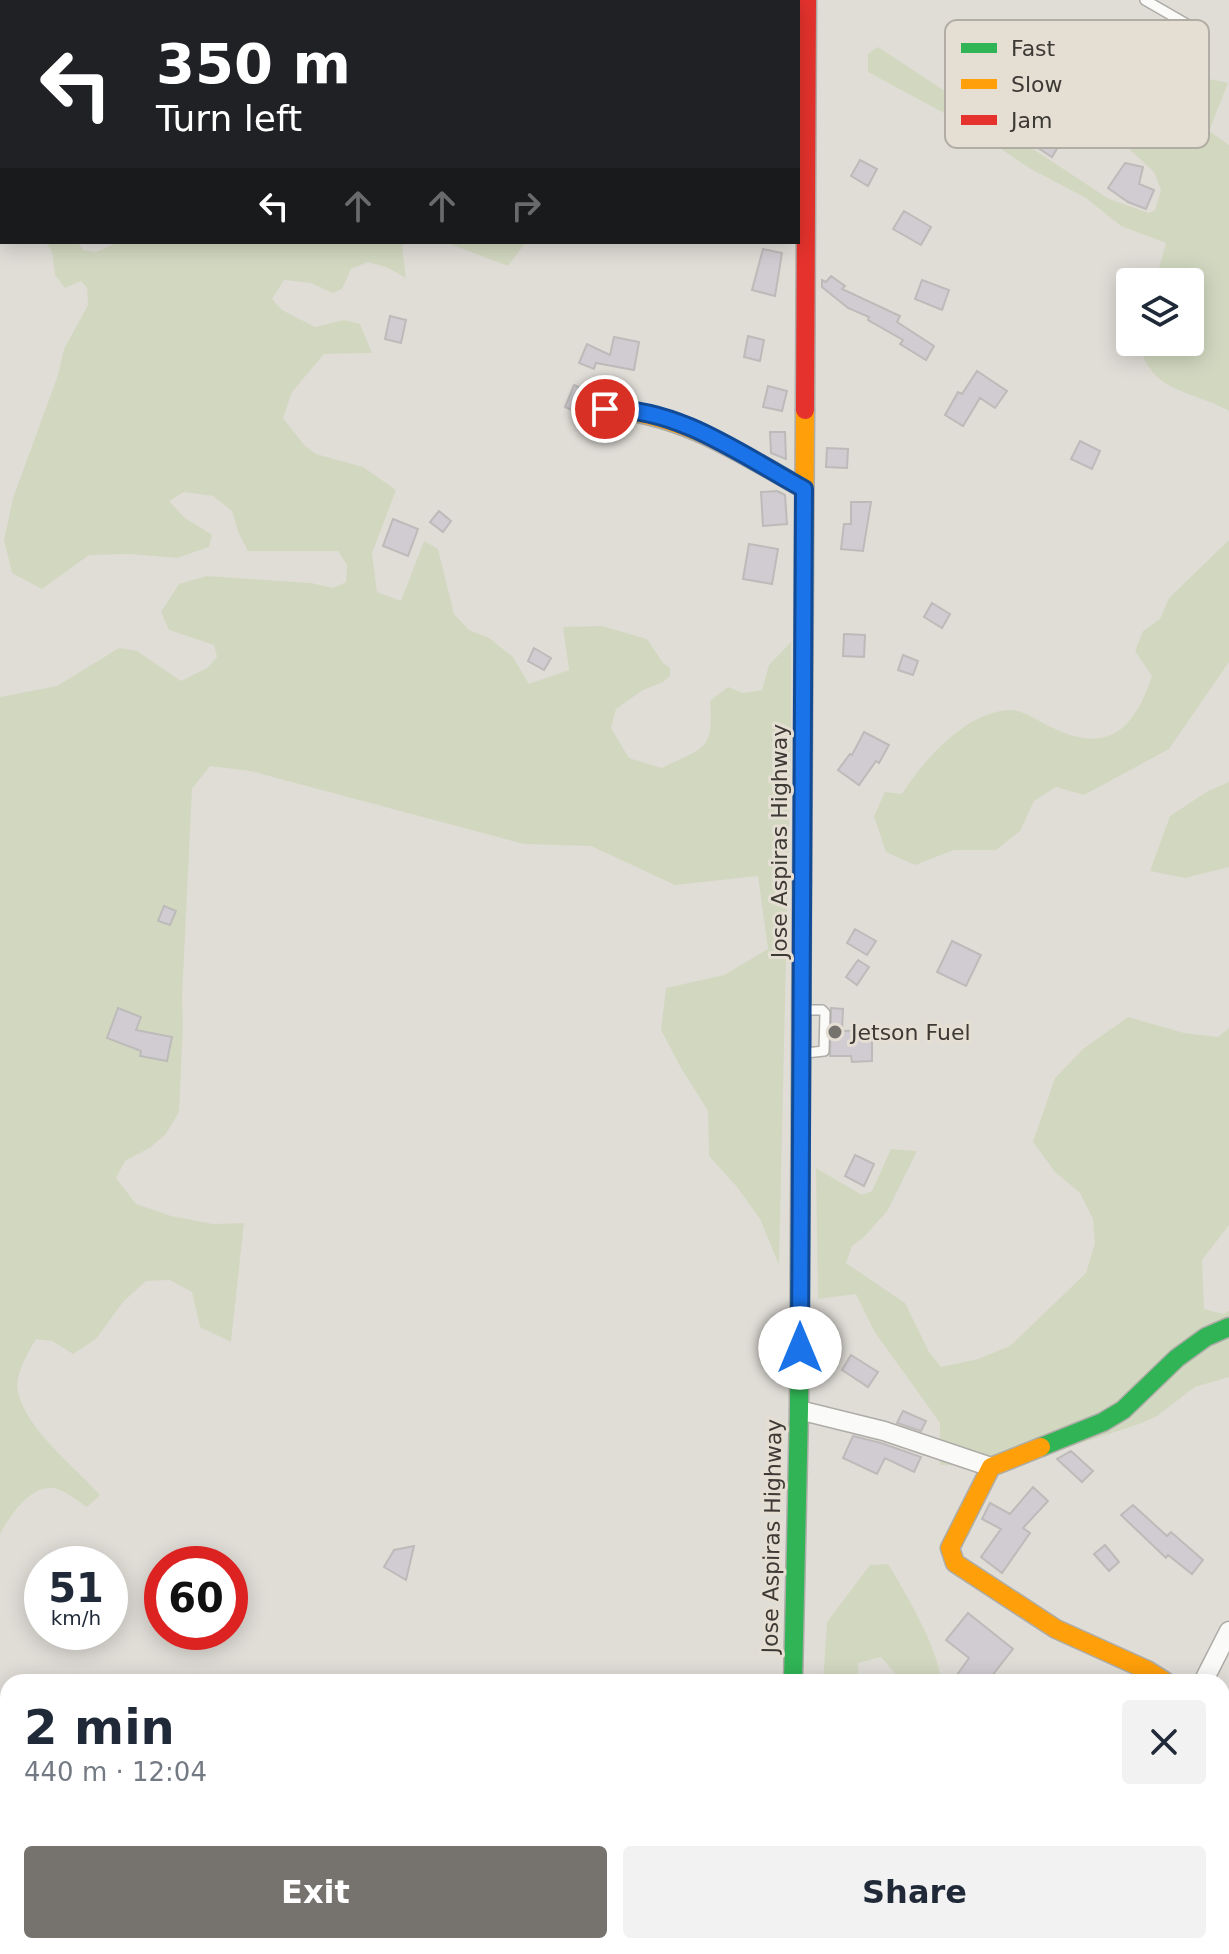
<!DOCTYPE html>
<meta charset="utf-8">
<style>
:root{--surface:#fff;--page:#f2f2f3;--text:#1f2937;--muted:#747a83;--accent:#76736e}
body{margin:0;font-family:"DejaVu Sans",sans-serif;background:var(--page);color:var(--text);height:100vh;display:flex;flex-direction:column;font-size:30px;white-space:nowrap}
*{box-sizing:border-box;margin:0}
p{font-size:26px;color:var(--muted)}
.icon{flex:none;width:44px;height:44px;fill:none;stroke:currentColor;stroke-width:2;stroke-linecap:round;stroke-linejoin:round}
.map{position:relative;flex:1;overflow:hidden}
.details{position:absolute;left:0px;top:1674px;width:1230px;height:280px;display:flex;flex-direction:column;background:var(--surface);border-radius:24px 24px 0 0;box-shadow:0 4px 20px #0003}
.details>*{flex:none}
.banner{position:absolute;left:0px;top:0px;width:800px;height:244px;box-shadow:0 4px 20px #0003;background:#202124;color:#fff;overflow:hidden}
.tools{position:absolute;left:1116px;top:268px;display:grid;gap:16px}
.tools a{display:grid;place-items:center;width:88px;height:88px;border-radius:8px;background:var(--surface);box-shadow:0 4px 20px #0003;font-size:40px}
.speed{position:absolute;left:24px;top:1546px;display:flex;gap:16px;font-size:40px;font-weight:700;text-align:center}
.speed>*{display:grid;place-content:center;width:104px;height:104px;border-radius:50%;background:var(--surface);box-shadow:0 4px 20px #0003;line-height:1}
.speed small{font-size:20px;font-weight:400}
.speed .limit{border:12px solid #d22;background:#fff;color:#111}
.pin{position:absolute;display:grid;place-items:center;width:68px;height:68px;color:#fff;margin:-34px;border:4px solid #fff;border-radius:50%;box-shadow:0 2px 8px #0007}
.me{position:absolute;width:88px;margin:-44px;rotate:0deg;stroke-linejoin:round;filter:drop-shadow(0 0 6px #0008)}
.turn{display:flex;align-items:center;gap:28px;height:168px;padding:0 24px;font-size:36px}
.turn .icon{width:104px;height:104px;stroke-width:2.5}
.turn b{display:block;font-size:56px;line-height:68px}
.lanes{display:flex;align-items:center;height:76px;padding:0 24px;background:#0003;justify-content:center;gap:40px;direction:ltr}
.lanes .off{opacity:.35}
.round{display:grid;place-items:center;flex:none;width:84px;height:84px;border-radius:8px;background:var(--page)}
.overview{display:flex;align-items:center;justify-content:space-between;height:136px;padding:0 24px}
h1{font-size:48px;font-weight:700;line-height:60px}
.primary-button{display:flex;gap:16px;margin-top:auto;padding:16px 24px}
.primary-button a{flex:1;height:92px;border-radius:8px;background:var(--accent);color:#fff;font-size:32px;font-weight:700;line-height:92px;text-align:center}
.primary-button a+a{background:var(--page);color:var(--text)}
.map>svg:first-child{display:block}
.green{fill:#d2d8c0}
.building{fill:#d0ccd2;stroke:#bdbbba;stroke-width:2}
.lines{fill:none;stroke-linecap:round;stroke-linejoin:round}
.lane-casing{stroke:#aeaca7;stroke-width:12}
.street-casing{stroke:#aeaca7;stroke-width:21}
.fast-casing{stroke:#aeaca7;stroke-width:21}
.slow-casing{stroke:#aeaca7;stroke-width:21}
.jam-casing{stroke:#aeaca7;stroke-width:21}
.lane{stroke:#fafaf9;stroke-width:9}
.street{stroke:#fafaf9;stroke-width:18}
.fast{stroke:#30b455;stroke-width:18}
.slow{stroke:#ff9f0a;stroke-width:18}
.jam{stroke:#e5322d;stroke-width:18}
.route-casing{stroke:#114b97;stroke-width:20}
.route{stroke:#1a73e8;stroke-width:14}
.poi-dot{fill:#76736e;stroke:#e4ded3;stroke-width:3}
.labels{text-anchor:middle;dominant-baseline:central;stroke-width:6;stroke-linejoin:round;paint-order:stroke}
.street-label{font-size:22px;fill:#3d3a36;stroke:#e4ded3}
.poi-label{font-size:22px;fill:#3d3a36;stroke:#e4ded3;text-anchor:start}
.key{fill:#e4ded3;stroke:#b2ada4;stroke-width:2}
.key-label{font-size:22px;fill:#3d3a36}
</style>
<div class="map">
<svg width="1229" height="1954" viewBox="0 0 1229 1954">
<rect width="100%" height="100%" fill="#e0ddd7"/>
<path class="green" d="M0,0H186L2,2L0,136Z
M245,0H409L244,2Z
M878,47L1109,199L1149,213L1155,210L1161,190L1154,172L1127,147L1132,129L1148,120L1169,133L1185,115L1181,95L1191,75L1228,83L1209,131L1229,145V411C1192,390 1149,393 1139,342H1190V282H1155L1166,243L1121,226L1086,198L1029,168L964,124L868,72V54Z
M45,242H78L83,250L96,252L119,242H405L402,247L406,278L386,267L368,262L351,269L342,289L333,293L311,283L284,280L272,299L282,310L315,327L344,320L360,324L372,353L324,354L292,392L283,418L304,445L316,454L363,467L396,490L372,553L377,592L401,601L424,541L438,549L454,614L469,630L489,638L513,657L529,684L569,670L563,627L602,626L647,639L663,663L670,668V676L663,682L643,690L616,709L611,728L629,758L662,768C704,746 714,752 710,701L728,687L743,693L762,690L769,665L791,642V740L779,1265L760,1219L737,1187L709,1156L708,1111L681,1068L661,1030L666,988L724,975L768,949L758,876L675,885L591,846L524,844L250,771L210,766L192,789L182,998L183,1025L179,1112L166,1134L151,1147L125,1161L116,1178L136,1204L171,1216L213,1224L244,1223L231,1342L200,1327L192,1292L170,1280L146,1281L123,1302L96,1339L73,1354L52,1341L36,1339C28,1353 14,1376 18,1392C26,1429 75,1467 100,1495L87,1507C78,1501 63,1489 52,1488C29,1486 9,1517 0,1534V697L57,686L119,648L137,651L181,681L207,668L217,657L214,645L169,630L161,612L179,584L207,576L311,583L333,588L346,582L347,565L338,551H248L239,534L232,511L213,496L184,492L169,501L185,518L212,535L209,547L177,558L129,554L89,555L42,589L12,573L4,540L13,498L58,375L64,349L88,305L87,288L81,281L65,288L55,275L52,251Z
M445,242H526L508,266Z
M1229,540V662L1169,749L1084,795L1056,787L1034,801L1020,831L996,850H954L915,865L886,852L874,816L885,792L902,794C923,760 969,709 1012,710C1023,710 1040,722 1051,727C1108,755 1134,730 1152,676L1135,651L1143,631L1160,619L1169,598Z
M1229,782V867L1185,878L1150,871L1170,816L1208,791Z
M1128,1017L1184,1033L1218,1037L1229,1028V1225L1202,1260L1204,1309L1223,1314L1229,1311V1377L1195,1387L1157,1416L1142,1423L1015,1465H940V1423L874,1331L856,1294L818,1299L816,1168L862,1195L872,1191L891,1149L917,1151L888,1210L865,1236L852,1246L846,1263L905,1303L929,1352L941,1367L978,1359L1010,1346L1086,1273L1095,1243L1093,1219L1080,1193L1055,1172L1033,1142L1055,1078L1083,1049Z
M888,1564C903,1588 943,1656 940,1682H903L881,1657L858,1663V1682H823L827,1622L870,1565Z
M810,1946H909L914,1954H809Z"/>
<path class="building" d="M1050,108L1073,122L1052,157L1029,142Z
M860,160L877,169L868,186L851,176Z
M1125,163L1143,167L1139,184L1154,190L1146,209L1128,202L1108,188Z
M904,211L931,227L921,245L893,229Z
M763,249L782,253L775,296L752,290Z
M831,276L845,286L842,289L900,316L897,322L934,346L926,360L900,344L903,340L868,320L869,317L848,308L822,287V280L826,282Z
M922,280L949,290L942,310L915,299Z
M390,316L406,320L401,343L385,339Z
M748,336L764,340L760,361L744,357Z
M614,337L639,342L634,370L596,363L594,369L579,363L587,344L610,355Z
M977,371L1007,391L995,408L980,398L963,426L945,415L958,392L962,394Z
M574,385L598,396L590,407L595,420L565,407Z
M768,386L787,391L782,411L763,407Z
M770,432H785L786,459L771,453Z
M1080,441L1100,451L1092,469L1071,459Z
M827,448L848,449L847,468L826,467Z
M777,491L785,495L787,524L763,526L761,492Z
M851,502H871L863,551L841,549L844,524H851Z
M439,511L451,521L443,532L430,522Z
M393,519L418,529L408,556L383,546Z
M749,544L778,549L772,584L743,579Z
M932,603L950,614L942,628L924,617Z
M844,634L865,635L864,657L843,656Z
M534,648L551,658L544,670L528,661Z
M903,655L918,661L913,675L898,670Z
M864,732L889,745L879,763L876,761L859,785L838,770L850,754L852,755Z
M164,906L176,911L170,925L158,921Z
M855,929L876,941L867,955L847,943Z
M952,941L981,955L966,986L937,972Z
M858,960L869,967L857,985L846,977Z
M118,1008L141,1017L136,1030L172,1037L167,1061L140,1056L141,1051L107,1038Z
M831,1008L843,1009L842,1031L872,1030V1061L852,1062L851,1056H830Z
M855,1155L874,1164L864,1186L845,1176Z
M851,1355L878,1372L868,1387L842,1370Z
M903,1411L926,1421L921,1431L897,1423Z
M853,1436L881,1443L921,1457L914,1472L885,1458L877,1474L843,1458Z
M1071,1451L1093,1471L1082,1482L1057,1459Z
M1033,1487L1048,1501L1023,1528L1030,1533L1002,1573L981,1557L1001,1529L982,1519L990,1503L1010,1514Z
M1133,1505L1167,1536L1171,1532L1203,1560L1192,1574L1168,1555L1166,1558L1121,1515Z
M1105,1545L1119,1562L1109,1571L1094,1554Z
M414,1546L406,1580L384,1567L394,1550Z
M968,1613L1013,1649L987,1682H952L969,1658L946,1640Z"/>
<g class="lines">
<g class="lane-casing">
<path id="lane" d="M1145,0L1197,30
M806,1053L824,1051L825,1013L822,1010H806"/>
</g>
<g class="street-casing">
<path id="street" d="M664,0L667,2
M799,1410L884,1431L991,1467
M1203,1682L1229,1631
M1222,1708L1229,1713"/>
</g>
<g class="fast-casing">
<path id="fast" d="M1041,1447L1103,1422L1123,1410L1177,1358L1206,1337L1229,1327
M793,1682L799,1410L802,883
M787,1946V1954"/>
</g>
<g class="slow-casing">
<path id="slow" d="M605,409C681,413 740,453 804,489
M802,883L805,410
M1041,1447L991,1467L950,1548L955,1563L1056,1629L1147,1670L1166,1682"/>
</g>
<g class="jam-casing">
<path id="jam" d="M805,410L807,0"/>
</g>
<use href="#lane" class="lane"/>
<use href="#street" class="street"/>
<use href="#fast" class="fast"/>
<use href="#slow" class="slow"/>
<use href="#jam" class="jam"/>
</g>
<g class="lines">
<g class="route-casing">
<path id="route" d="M605,409C678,407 742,455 804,489L800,1348"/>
</g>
<use href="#route" class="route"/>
</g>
<circle class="poi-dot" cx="835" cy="1032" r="8"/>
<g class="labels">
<g class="street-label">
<text transform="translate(779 841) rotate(-90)">Jose Aspiras Highway</text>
<text transform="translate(772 1536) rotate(-89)">Jose Aspiras Highway</text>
</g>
<g class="poi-label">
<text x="851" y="1032">Jetson Fuel</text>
</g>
</g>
<rect x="945" y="20" width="264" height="128" rx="12" class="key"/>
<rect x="961" y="43" width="36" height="10" fill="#30b455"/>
<rect x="961" y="79" width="36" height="10" fill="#ff9f0a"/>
<rect x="961" y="115" width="36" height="10" fill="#e5322d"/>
<g class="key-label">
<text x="1011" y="56">Fast</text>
<text x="1011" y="92">Slow</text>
<text x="1011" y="128">Jam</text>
</g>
</svg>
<div class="tools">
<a><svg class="icon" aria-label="layers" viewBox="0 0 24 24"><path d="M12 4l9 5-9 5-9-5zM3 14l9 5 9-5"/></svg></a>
</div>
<div class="speed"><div>51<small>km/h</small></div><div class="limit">60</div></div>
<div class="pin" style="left:605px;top:409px;background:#d93025"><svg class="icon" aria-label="arrive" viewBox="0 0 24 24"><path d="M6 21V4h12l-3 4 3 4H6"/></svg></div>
<svg class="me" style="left:800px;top:1348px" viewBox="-20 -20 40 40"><circle r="19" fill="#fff"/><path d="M0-13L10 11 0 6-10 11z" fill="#1a73e8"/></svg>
<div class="banner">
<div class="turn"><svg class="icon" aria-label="left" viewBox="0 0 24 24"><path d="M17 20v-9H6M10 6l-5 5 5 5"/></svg><div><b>350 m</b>Turn left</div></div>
<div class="lanes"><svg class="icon" aria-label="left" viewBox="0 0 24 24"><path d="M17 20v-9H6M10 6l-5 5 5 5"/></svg><svg class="icon off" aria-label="ahead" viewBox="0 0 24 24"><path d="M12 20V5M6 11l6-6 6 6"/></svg><svg class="icon off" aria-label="ahead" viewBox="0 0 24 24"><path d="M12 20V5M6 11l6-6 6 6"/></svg><svg class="icon off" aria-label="right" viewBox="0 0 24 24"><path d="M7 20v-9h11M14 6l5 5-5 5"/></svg></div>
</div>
<section class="details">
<div class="overview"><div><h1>2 min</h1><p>440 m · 12:04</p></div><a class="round"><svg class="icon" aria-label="close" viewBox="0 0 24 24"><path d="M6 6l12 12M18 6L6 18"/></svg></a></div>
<div class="primary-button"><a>Exit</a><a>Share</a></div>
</section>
</div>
